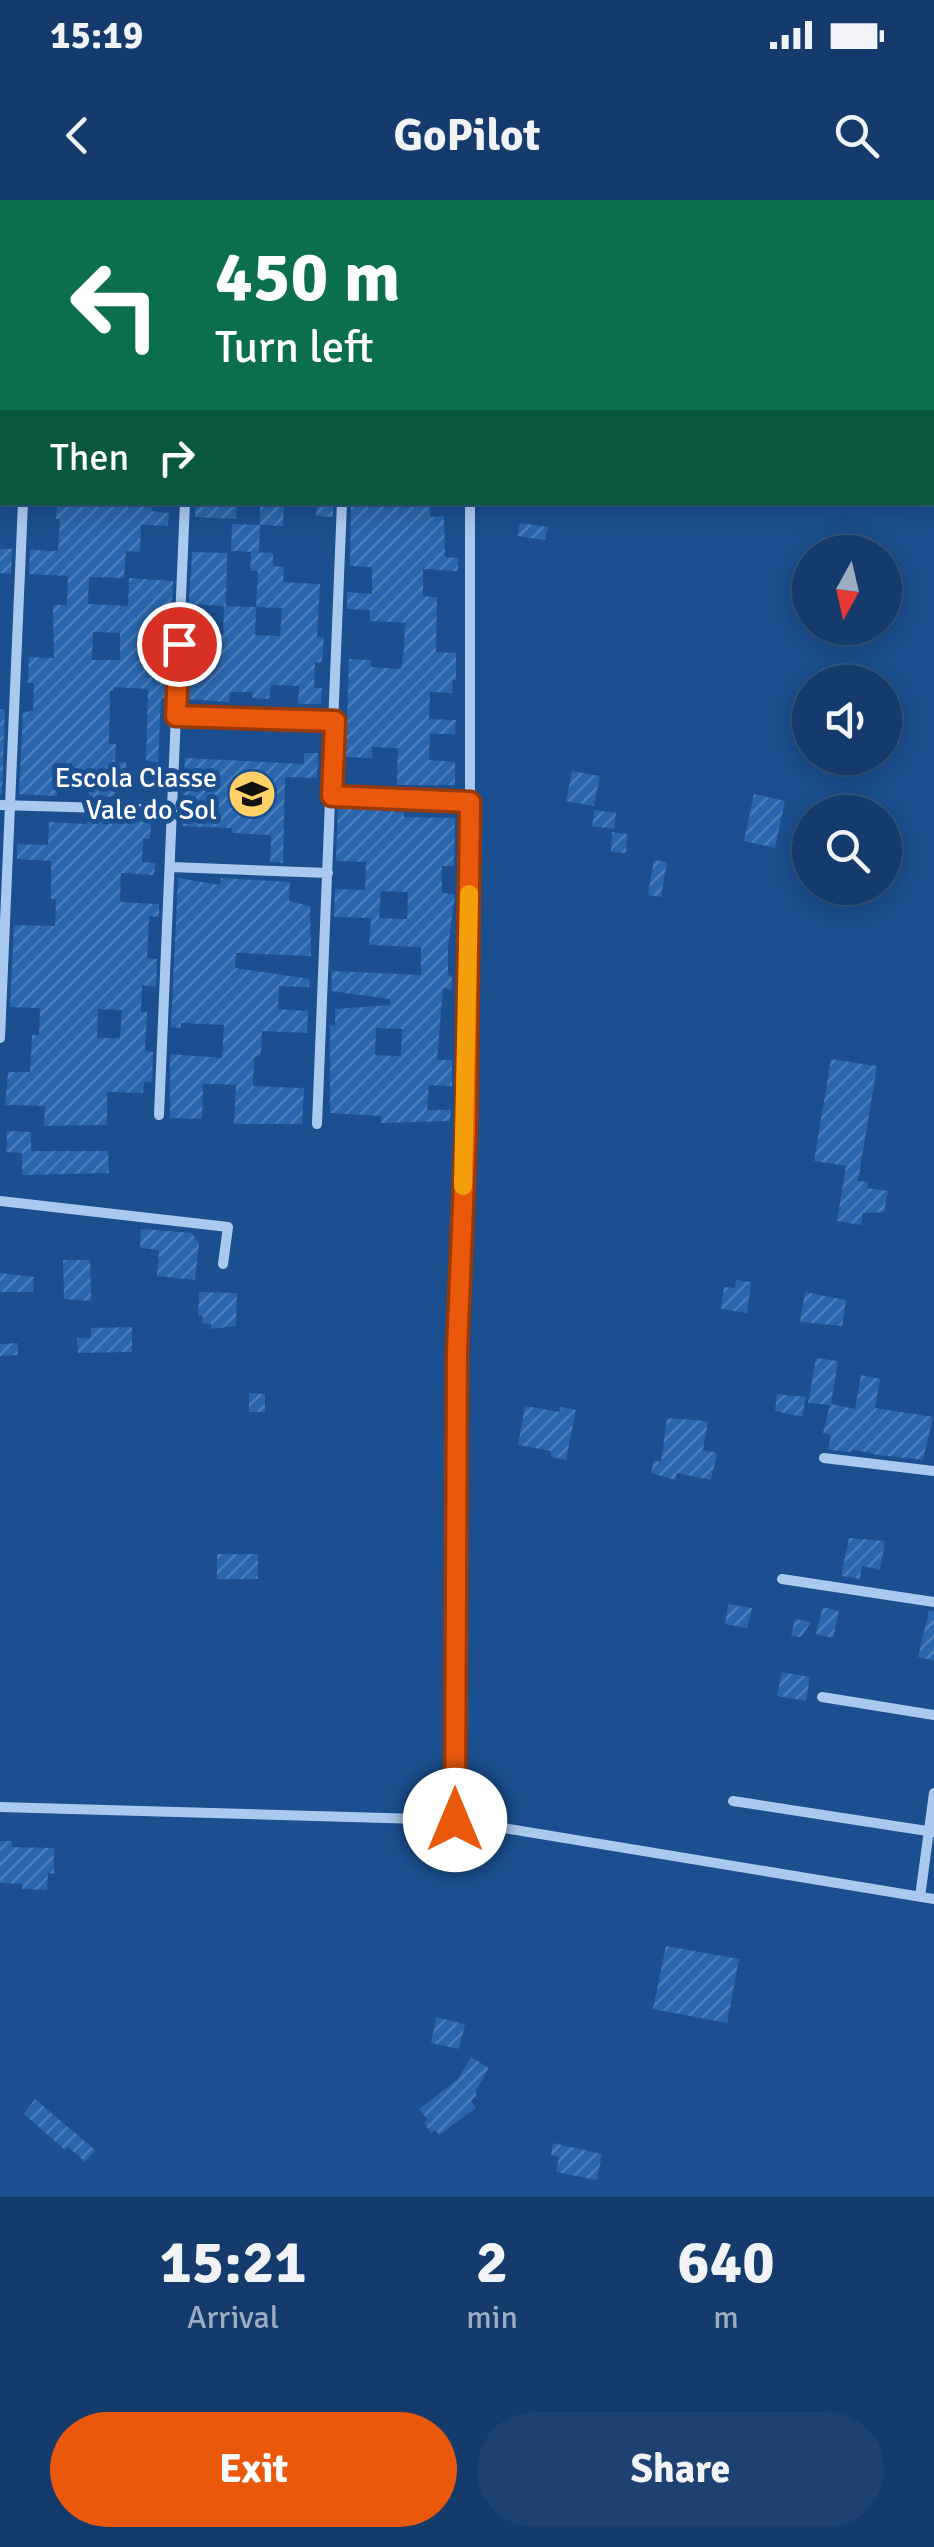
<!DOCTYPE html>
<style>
:root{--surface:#143b6b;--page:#1d4271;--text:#f1f3f6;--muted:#9dadc1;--line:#33557e;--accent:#ea580c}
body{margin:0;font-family:Signika,sans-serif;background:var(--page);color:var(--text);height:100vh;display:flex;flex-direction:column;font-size:38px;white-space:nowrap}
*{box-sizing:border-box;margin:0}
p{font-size:32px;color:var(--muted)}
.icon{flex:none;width:55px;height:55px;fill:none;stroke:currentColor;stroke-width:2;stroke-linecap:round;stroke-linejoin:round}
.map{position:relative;height:1997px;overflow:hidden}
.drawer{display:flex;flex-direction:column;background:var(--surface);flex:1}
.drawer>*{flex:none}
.hud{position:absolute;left:0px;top:0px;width:935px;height:305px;box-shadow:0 5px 25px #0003,0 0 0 2px var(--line);background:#0b6e4f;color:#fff;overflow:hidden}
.needle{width:65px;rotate:188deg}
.tools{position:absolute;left:792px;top:335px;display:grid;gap:20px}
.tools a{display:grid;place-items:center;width:110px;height:110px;border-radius:50%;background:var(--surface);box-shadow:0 5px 25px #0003,0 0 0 2px var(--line);font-size:50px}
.pin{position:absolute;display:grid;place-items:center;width:85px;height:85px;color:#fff;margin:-42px;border:5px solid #fff;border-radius:50%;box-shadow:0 2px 10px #0007}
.me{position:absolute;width:110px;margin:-55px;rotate:0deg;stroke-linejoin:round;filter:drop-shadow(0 0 8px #0008)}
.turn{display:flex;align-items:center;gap:35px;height:210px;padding:0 50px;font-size:45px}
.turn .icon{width:130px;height:130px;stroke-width:2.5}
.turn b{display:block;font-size:70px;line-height:85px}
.then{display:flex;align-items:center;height:95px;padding:0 50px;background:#0003;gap:20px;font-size:38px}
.eta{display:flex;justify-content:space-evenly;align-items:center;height:170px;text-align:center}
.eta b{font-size:60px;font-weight:700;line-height:70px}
.primary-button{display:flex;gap:20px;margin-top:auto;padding:20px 50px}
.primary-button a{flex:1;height:115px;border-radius:60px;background:var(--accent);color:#fff;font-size:40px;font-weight:700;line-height:115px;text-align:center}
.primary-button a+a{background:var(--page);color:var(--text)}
.status{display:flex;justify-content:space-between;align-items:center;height:70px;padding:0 50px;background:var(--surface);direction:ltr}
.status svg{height:28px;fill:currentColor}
header{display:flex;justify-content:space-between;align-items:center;height:130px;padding:0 50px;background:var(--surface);font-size:45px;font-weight:700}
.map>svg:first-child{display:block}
.building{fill:url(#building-hatch);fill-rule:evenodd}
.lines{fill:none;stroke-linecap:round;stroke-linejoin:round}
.minor{stroke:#a9c9ee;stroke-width:10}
.route-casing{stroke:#983908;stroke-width:25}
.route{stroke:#ea580c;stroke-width:18}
.slow{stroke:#f59e0b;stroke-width:18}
.labels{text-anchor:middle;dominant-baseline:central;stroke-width:10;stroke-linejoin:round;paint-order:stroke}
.poi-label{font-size:28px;fill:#fff;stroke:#1b4f8f;text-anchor:end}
</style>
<div class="status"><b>15:19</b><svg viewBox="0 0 49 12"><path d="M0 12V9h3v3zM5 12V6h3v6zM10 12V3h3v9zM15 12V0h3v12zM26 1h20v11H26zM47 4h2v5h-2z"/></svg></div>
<header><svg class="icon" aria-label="back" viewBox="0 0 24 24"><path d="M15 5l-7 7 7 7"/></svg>GoPilot<svg class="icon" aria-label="search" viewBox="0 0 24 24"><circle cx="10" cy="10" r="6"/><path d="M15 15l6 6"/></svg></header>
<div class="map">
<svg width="934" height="1997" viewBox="0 0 934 1997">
<defs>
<pattern id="building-hatch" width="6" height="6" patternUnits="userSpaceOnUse" patternTransform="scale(2.5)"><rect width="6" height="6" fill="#2a66ad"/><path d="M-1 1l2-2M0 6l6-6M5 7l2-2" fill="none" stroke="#4a7db9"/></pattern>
</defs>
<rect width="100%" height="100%" fill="#1b4f8f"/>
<path class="building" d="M57,302H152V311L169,313L168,326L141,325L140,352L126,351L124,378L89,377L88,404L128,406L129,378L173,381L172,404L158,408L157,436H161L160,462L170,461L168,499L161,498L158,562L146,561L148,489L114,487L113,491H110L109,544H116L115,563L126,562L125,590L115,589V597L103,596V599H89L88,589L56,587L57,596L19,594L23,512L33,511L34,483H28L29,457L54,458L53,405H67L68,376L29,374L30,350L58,351L60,319H56ZM93,432L120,433V460H92Z
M196,302H237L236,319L195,317Z
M260,302H284L283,326L260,325Z
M317,302H333V317L316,316Z
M351,302H430V317L444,316L445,357L458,358V371L423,369V396L437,397L436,452L456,453V480H453L452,493L430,492L429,519L456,520L455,534H430L429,560L455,562V585H397L398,548L372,547V558L341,557L342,526L343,519H347L349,459L371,460V467L401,469L404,449L405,423L370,421V410L347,409V392L372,394V367L350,366Z
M520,323L548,327L545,340L517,336Z
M232,324L260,325L259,352L231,351Z
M0,349H12L11,374L0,373Z
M192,352L227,353L226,406L189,404Z
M251,352L273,353V366L284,367L283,382L320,384L317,437H324L322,463L315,462L314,488H322L321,504H298L299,486L271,485L269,499L252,498L253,492H230L229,502L185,499L188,438H193L194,432L223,434L224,406L256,407L255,435L280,436L282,408L256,407L258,371H250Z
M0,509L5,510L2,594H0Z
M304,553H318L317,578L285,577L283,663L270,662L271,635L232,633V628L182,626L185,558L304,564Z
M572,571L600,576L594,606L566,601Z
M754,594L785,601L775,648L744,641Z
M338,607L404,612V617L455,618L454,666H442V693L455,694L448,748V775L452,776V789L443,788L437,860H452V886L429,885L427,910H451L450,921L381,923V916L330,913V825L335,826V809L390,805V799L331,791L332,771L421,775V747L369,745L371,718L334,717L335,689L365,690L366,662L336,661ZM381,691L408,692L407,719L379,718ZM376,828L402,829L401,856L375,855Z
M595,610L616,613L614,629L592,626Z
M88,616L102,617V622L151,621L150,639H143L142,662L155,663L154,675L121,673L120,702L159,704V717L149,716L147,758L157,759L156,787L142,785L141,812H147L145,851L153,852L152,882H144L143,893L107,892V925L44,926L45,906L5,905L8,872H30L32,835H39L40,808L10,807L14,725L55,726L56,699H51V661L17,659V644L48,645L49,622L87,624ZM98,809L122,810L120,838H97Z
M612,632L627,634L626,653L611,652Z
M654,660L667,662L661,697L648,695Z
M178,678L220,685L221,678L290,682L289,701L310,706L311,756L236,753L235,768L310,779L309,787L279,786L278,809L308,811L307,833L262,831L261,854L254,858L253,886L304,888L302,924H234L236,885L218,884H203L202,919L170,918V854L222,858L224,825L181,823V828L171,827Z
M831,859L877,866L858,981L868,982L867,988L888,991L884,1012L863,1013L861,1025L837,1021L846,966L814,961Z
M7,931L31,932V951H108L109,973L22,975V953L6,952Z
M141,1029L192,1033L199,1044L195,1080L157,1076L159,1050L140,1048Z
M63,1060H90L91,1101L64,1099Z
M0,1073L34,1077L33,1092H0Z
M736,1080L751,1082L747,1113L721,1109L724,1087L735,1088Z
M199,1092L237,1093L236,1126L211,1129V1124L202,1123L203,1116H198Z
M805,1092L846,1100L842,1126L800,1122Z
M132,1127V1152L78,1153L77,1138H91V1128Z
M18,1143V1155L0,1156V1144Z
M816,1158L838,1161L831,1204L855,1209L861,1175L880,1179L875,1208L933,1217L923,1260L877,1255L853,1249L851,1252L828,1250L831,1235L823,1233L830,1205L808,1203Z
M249,1193L265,1194V1212H249Z
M777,1194L806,1197L802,1217L775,1211Z
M525,1206L560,1212L561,1207L576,1210L566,1260L551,1257V1251L518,1245Z
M667,1218L708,1221L703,1250L717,1253L711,1280L677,1273L675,1280L651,1273L654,1260L661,1262Z
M849,1338L885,1341L880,1370L862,1366L860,1379L841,1376Z
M217,1354H258V1379H217Z
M728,1404L752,1408L747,1428L725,1424Z
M823,1407L839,1411L833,1438L816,1434Z
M929,1411H934V1460L918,1457Z
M795,1419L811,1422L801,1437L791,1436Z
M782,1472L810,1477L806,1501L777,1496Z
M0,1641H12V1647L54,1648V1674L48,1673L47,1690L22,1689L23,1684L0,1683Z
M666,1746L739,1759L727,1823L653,1809Z
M436,1817L465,1824L459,1849L431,1843Z
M471,1857L489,1868L476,1890V1896L471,1901L476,1908L439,1935L435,1930L431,1933L424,1923L428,1920L419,1909L458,1879Z
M35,1899L95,1950L85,1962L68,1947L65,1950L24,1914Z
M553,1943L602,1954L597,1980L556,1972L559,1957L551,1955Z"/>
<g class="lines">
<path class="minor" d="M468,0L469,2
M826,2L828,0
M914,2L916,0
M0,14H2
M932,43H934
M176,515L335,521
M332,596L470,603
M0,605L173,610
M171,667L328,673
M0,838L23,302
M159,915L185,302
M317,924L342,302
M0,1001L228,1027L223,1064
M824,1258L934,1271
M782,1379L934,1402
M822,1497L934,1515
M733,1601L934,1632
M0,1607L455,1620L934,1699
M455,1620L457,1152L465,931L470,603V302
M920,1697L934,1593"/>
</g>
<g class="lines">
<g class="route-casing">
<path id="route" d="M179,444L176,516L335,521L332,596L470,602L466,931L457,1152L455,1620"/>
</g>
<use href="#route" class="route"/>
<path class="slow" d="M463,986L469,694"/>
</g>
<defs>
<g id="school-disc" transform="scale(2.5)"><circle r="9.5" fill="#ffd166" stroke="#1b4f8f"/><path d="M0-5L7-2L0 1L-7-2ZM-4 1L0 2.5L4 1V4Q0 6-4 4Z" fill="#111"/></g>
</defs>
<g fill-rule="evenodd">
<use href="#school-disc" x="252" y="594"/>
</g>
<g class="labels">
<g class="poi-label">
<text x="217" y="578">Escola Classe<tspan x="217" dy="32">Vale do Sol</tspan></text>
</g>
</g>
</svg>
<div class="tools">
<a><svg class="needle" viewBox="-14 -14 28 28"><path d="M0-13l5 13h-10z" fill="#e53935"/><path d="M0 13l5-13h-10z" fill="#9dadc1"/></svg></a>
<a><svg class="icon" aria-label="sound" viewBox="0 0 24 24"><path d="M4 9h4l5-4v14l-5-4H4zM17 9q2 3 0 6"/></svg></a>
<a><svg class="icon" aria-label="search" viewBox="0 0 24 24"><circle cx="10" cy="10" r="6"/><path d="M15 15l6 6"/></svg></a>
</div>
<div class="pin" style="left:179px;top:444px;background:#d93025"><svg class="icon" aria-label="arrive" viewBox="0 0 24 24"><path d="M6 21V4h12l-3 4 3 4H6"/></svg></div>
<svg class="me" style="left:455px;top:1620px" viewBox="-20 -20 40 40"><circle r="19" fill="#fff"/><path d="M0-13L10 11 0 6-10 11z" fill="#ea580c"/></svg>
<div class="hud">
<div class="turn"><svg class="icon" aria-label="left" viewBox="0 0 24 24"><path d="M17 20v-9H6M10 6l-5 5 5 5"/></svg><div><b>450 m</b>Turn left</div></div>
<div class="then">Then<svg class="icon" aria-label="right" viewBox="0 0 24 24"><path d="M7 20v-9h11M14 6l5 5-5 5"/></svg></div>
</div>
</div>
<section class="drawer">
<div class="eta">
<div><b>15:21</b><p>Arrival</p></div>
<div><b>2</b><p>min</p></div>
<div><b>640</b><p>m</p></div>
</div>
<div class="primary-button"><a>Exit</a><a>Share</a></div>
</section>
